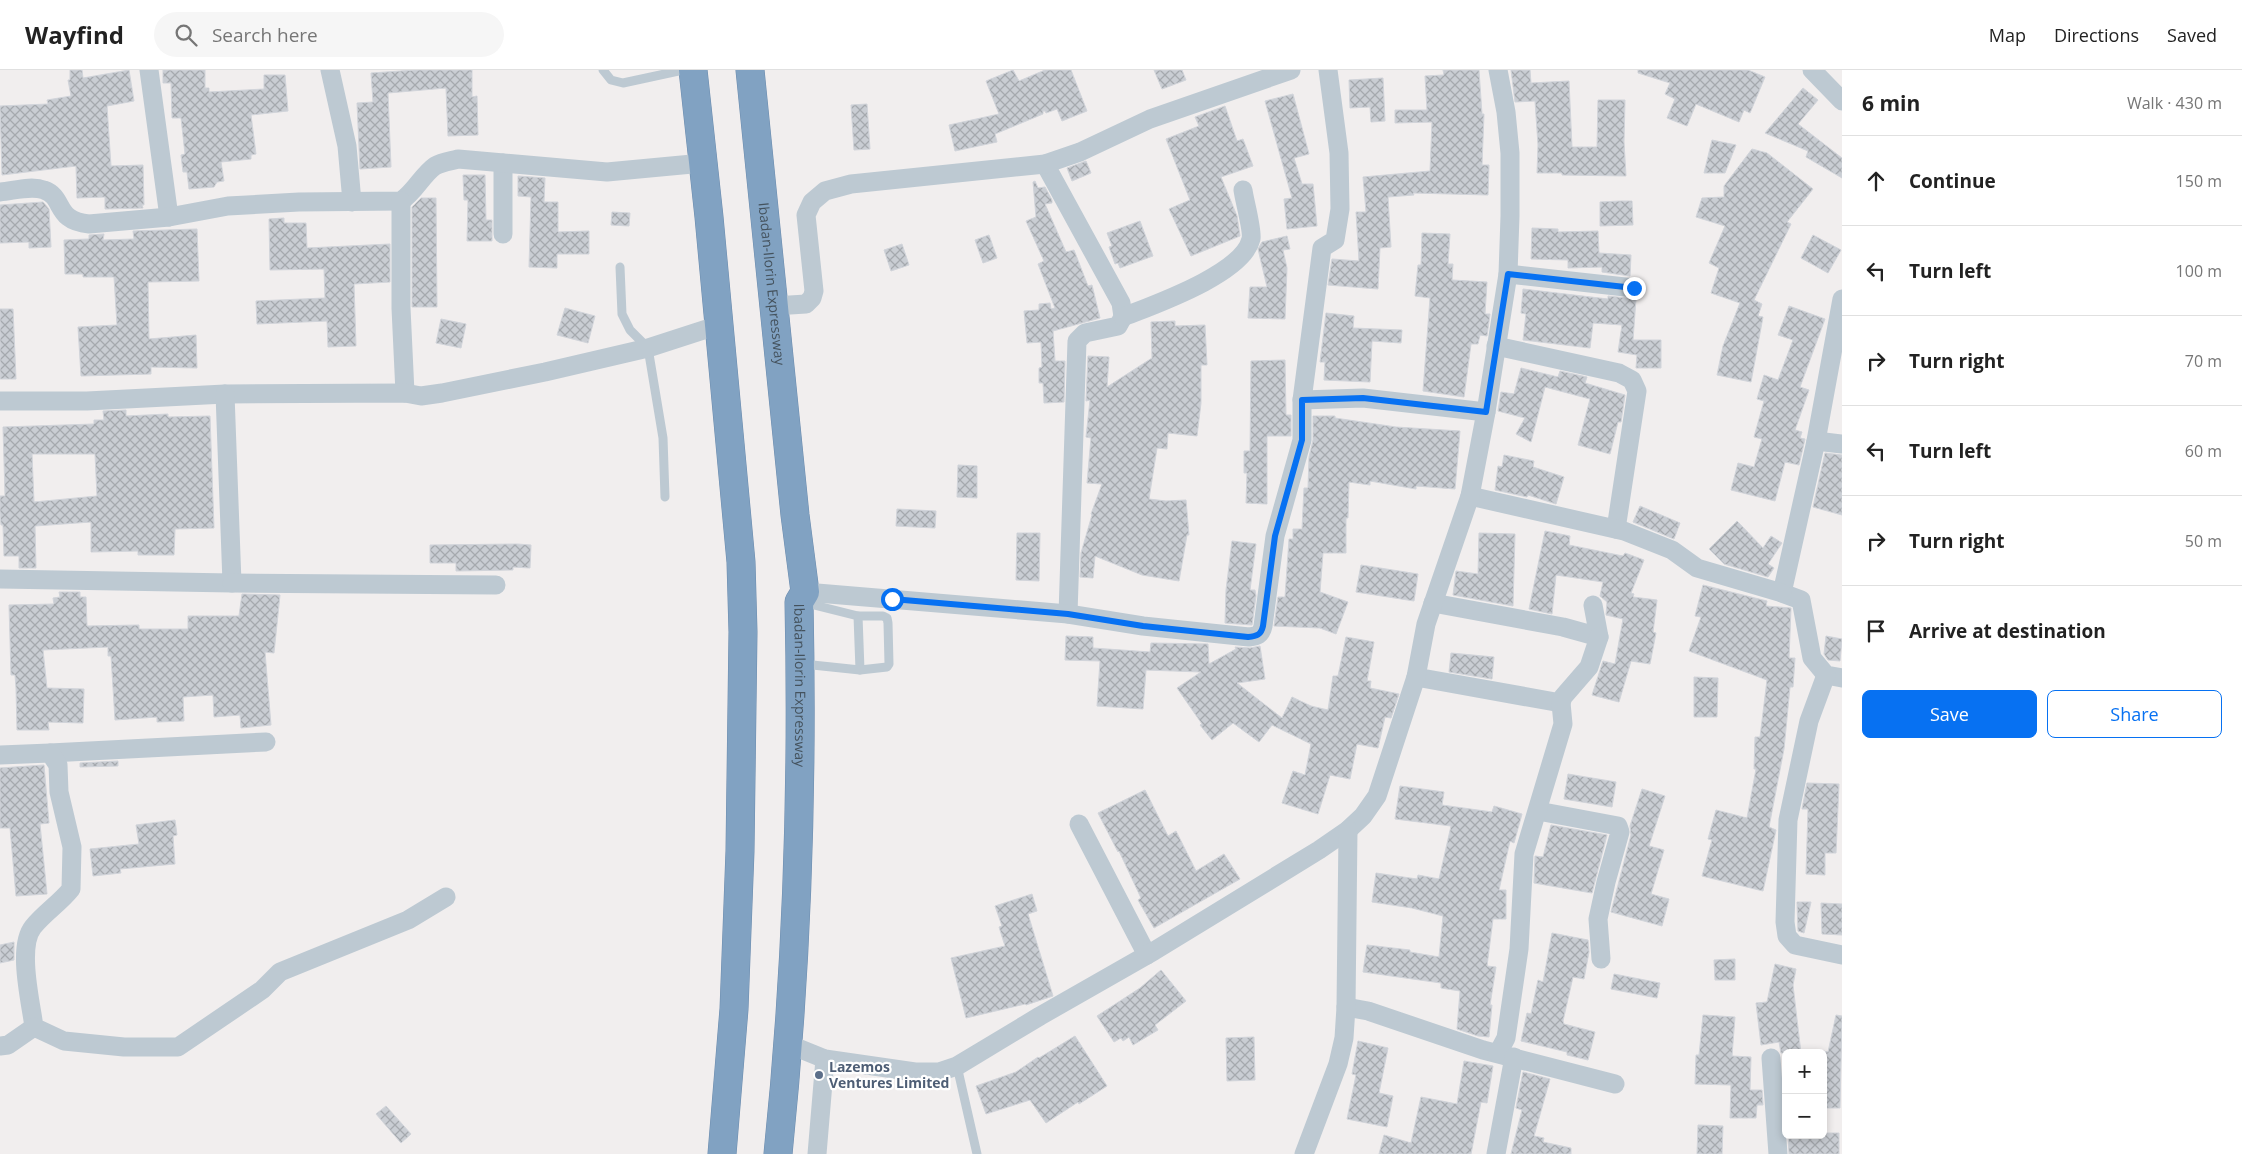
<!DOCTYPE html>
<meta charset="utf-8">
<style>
body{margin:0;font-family:"Open Sans",sans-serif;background:#f6f6f6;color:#222}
.controls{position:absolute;right:15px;bottom:15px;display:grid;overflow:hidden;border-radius:8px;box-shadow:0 2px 8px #0003}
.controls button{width:45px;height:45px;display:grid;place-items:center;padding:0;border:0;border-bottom:1px solid #e0e0e0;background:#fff;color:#222;font:25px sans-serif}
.stop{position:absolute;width:15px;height:15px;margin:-11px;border:4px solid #0771f2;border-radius:50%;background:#fff}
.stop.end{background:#0771f2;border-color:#fff;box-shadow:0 1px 5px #0008}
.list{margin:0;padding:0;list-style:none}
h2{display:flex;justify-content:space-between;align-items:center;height:65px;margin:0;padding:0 20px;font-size:21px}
h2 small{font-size:16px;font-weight:400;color:#767676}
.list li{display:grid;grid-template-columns:32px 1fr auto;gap:15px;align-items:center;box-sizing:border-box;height:90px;padding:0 20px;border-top:1px solid #e0e0e0}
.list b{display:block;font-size:19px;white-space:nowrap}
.list em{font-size:16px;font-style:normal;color:#767676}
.actions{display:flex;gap:10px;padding:15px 20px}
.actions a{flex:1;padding:11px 0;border:1px solid #0771f2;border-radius:8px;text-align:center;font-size:18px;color:#0771f2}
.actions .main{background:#0771f2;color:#fff}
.icon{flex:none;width:28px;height:28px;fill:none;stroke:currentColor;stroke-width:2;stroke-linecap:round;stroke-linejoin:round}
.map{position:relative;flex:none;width:1842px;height:1084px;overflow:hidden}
header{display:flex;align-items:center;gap:30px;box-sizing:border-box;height:70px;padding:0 25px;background:#fff;border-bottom:1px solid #e0e0e0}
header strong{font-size:24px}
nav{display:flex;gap:28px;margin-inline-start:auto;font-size:18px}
.search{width:350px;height:45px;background:#f6f6f6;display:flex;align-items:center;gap:12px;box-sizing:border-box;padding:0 18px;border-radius:28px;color:#767676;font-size:19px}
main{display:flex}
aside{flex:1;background:#fff}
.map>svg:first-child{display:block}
.building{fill:url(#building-cross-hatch);stroke:#d1d4da;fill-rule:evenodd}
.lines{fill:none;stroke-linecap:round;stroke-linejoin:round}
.highway-casing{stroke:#6c8cae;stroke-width:29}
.lane{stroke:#bdc9d2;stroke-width:9}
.street{stroke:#bdc9d2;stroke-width:19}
.highway{stroke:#81a2c2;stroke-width:28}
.route{stroke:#0771f2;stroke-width:6}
.service-dot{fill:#5c6f8a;stroke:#fff;stroke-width:2}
.labels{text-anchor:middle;stroke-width:4.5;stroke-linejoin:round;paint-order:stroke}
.street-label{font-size:14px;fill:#44525d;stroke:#fff}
.service-label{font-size:14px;font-weight:bold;fill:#4e5e75;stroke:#fff;text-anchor:start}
</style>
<header>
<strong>Wayfind</strong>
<div class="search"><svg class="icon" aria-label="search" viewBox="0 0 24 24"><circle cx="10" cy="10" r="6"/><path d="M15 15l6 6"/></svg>Search here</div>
<nav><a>Map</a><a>Directions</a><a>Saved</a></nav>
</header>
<main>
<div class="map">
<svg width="1842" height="1084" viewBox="0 0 1842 1084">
<defs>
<pattern id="building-cross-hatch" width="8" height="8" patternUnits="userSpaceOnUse" patternTransform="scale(1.25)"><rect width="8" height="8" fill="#c9cdd3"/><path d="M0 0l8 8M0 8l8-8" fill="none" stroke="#a5a9ae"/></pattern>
</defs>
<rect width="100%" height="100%" fill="#f1eeee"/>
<g class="building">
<path d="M70 0H82L83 8 129 0 134 31 107 36 111 96 143 95 144 135H142L143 138 105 139V127L77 128 76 96 2 105 0 36 48 34 47 30 71 26 68 10H70Z"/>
<path d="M163 0H205V18H209V22L264 19V5H285L288 41 251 45 256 84 251 85V89L221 92 224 111 217 112 214 117 189 119 187 102H183L181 85 185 84 181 48H172L171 13H163Z"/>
<path d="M415 0H472V27L477 26 478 65 448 66 446 18 388 23 391 97 360 99 357 33 373 32 371 3Z"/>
<path d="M1013 0 1019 11 1045 0H1071L1087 41 1062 51 1057 39 1046 43 1045 41H1043V44L995 64 997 72 955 81 949 55 999 44 986 11Z"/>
<path d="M1154 0H1182L1186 10 1162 19Z"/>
<path d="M1443 0H1479L1482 44H1484L1482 95H1489L1488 125 1413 123 1414 125 1388 127 1391 177 1380 178 1378 219 1328 215 1332 189 1359 191 1356 142H1366L1363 107 1430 101 1432 52 1395 53V40H1427L1425 6 1444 5Z"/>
<path d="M1511 0H1530L1531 13 1569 11 1572 77H1597L1598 30H1625L1624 72 1626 106 1562 105V103H1537L1538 75 1535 31 1515 32Z"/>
<path d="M1638 0H1748L1765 7 1750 43 1744 40 1739 52 1696 34 1687 56 1667 48 1675 29 1665 24 1670 13 1638 3Z"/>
<path d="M1383 8 1385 51 1371 52 1370 37 1350 38 1349 10Z"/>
<path d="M1803 18 1818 30 1798 54 1842 88V108L1806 87 1808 81 1765 63Z"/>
<path d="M1293 24 1309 84 1294 88 1302 114H1313L1317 156 1287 159 1284 129 1292 128 1265 31Z"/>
<path d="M867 34 870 79 854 80 851 35Z"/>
<path d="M1225 36 1237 71 1243 69 1253 96 1221 107 1237 146 1240 166 1191 186 1169 139 1190 130 1166 69 1199 56 1195 47Z"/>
<path d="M1712 70 1736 75 1725 103H1704Z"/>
<path d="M1752 79 1767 83 1813 119 1787 152 1791 154 1754 230 1762 234 1758 246 1763 247 1751 312 1717 305 1723 276 1740 233 1711 223 1719 198 1709 193 1725 156 1696 147 1702 128 1724 127V116Z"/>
<path d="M1086 91 1091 103 1072 111 1067 98Z"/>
<path d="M463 105H485L486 150H492V171H467L468 130H464Z"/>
<path d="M518 106 545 108 544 132H558V162L589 161V184H557V198L529 197 531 127 518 126Z"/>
<path d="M1035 111 1038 118 1045 117 1052 130V133L1045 134 1066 182 1074 180 1088 216 1092 215 1100 248 1053 261 1055 291H1065L1064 332 1044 333 1043 313H1039V298L1042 297 1041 272 1027 273 1024 241 1039 240V234L1050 233 1051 239 1055 238 1038 194 1044 191 1026 151 1036 147 1033 112Z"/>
<path d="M421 128H436L437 237H412V137Z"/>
<path d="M1620 131H1632L1633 155 1600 156V132Z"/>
<path d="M43 132 49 139 51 177 29 178V172L0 173V135Z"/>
<path d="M612 142 630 143 629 156 611 155Z"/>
<path d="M284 148V153H306L307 178 390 174V212L354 214 356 276 328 277 327 251 257 254 256 231 325 228 324 199 270 200 269 149Z"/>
<path d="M1140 151 1153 186 1120 198 1118 193 1115 194 1109 177 1112 176 1107 163Z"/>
<path d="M1532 158 1558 159V162L1598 161 1599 183 1631 185 1630 206 1602 202V197L1568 198V190L1531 189Z"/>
<path d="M197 159 199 211 148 212 149 269 196 265 197 298 151 297V304L81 306 78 257 117 255 114 207H83V204H65L64 170 89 169V165L104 164 103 170 134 169 133 161Z"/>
<path d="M1422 163 1450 164 1448 194H1453L1452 210 1487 212 1485 244H1490L1487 266 1480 265 1478 274H1471L1464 327 1423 321 1430 228 1415 226 1418 195H1421Z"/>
<path d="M989 165 997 188 983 193 975 170Z"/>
<path d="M1813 165 1841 180 1828 203 1801 188Z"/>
<path d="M1287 166 1290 179 1283 180 1287 198 1285 249 1248 248 1250 217H1267L1258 179 1262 172Z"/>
<path d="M902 174 909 195 891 201 884 180Z"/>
<path d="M1523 219 1608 229V226L1636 229 1633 270H1661V298H1636L1637 285 1618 282 1622 255 1593 253 1590 278 1523 270 1526 244 1521 243Z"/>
<path d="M1789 236 1825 249 1800 317 1809 320 1795 360 1802 362 1800 368 1805 369 1799 395 1785 392 1775 431 1731 420 1738 393 1754 397 1762 369 1754 367 1764 331 1757 329 1764 305 1778 310 1793 270 1778 265Z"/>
<path d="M565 238 595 246 588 273 557 265Z"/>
<path d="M0 239H13L16 309H0Z"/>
<path d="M1326 243 1354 246 1353 258 1402 260 1401 273 1372 271 1370 312 1324 310 1325 292H1320Z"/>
<path d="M441 249 466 254 461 278 436 273Z"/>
<path d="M1175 251V256L1205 255 1207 295H1201V333L1197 366 1168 363 1167 379 1157 378 1149 429 1166 431 1186 430 1189 465H1187L1179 511 1142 505 1095 486 1093 508 1080 507 1081 483 1092 445 1091 444 1102 414 1087 413 1091 368 1086 367 1090 330 1086 331 1088 286 1109 287 1107 317 1152 288 1151 252Z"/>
<path d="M1285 290 1286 345H1291V366H1267V434L1246 433 1247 403H1244V381H1250L1251 291Z"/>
<path d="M1521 298 1558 307 1560 301 1587 307 1585 313 1625 325 1621 352H1618L1610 384 1578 375 1590 329 1545 317 1531 372 1516 364 1525 348 1498 341 1501 322 1514 324Z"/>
<path d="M126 340V346L168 344V347L210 346 214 458 175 459 174 485H138V481L91 482V452L35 456 36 498H19V486H4L3 455H1L0 442V426H5L3 357 94 354V350H104L103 341ZM32 384H95L97 426 34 432Z"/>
<path d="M1313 346H1335V348L1396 357 1460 361 1455 419 1416 416V419L1370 411V415L1349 412 1348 448H1346V483H1323L1320 522 1348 532 1336 564 1320 558 1274 556 1278 527H1285L1289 469H1293V459H1302L1304 418H1308L1309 387 1313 370Z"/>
<path d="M1825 383 1842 385V445L1813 437Z"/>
<path d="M1504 385 1534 391 1533 397 1564 407 1556 434 1528 425 1527 427 1495 420 1498 396 1502 397Z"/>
<path d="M958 395 977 396V428L957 427Z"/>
<path d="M1640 436 1680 453 1674 469 1633 452Z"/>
<path d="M897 439 936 441 935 458 896 456Z"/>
<path d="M1737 451 1763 478 1771 466 1782 473 1768 494 1774 498 1768 507 1724 494 1709 479Z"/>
<path d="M1545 461 1570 466 1569 475 1623 486 1625 483 1644 490 1631 523 1634 524 1633 527 1657 530 1653 562 1656 563 1650 594 1631 591 1619 632 1592 625 1603 591 1615 594 1623 549 1606 545 1607 532 1600 526 1603 512 1556 505 1552 544 1529 539Z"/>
<path d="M1017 463H1040L1039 511 1016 510Z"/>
<path d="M1479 463 1515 464 1513 536 1453 525 1456 501 1478 504Z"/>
<path d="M1232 471 1256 474 1250 520H1255L1256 526 1252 555 1225 553 1226 520Z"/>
<path d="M517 474 531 475 530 498 513 497V500L456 501V493H430V475Z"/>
<path d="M1361 495 1418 504 1414 531 1356 522Z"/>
<path d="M1703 515 1767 531 1766 536 1791 538 1789 588H1795L1793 617H1790L1784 679 1769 757 1776 760 1763 821 1702 806 1712 770 1708 769 1716 740 1747 748 1756 699H1754L1755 667H1760L1767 610 1689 581 1701 547 1695 546Z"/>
<path d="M59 522H80V527H86L87 556 139 555V559H188V546H239L242 524 280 525 274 583 265 582 271 655 241 658 240 645 214 647 213 625 183 627 184 651 157 652V647L115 650 111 586H108V577L43 580 47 618 84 619 83 653 48 652 49 660H17L16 618 15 605H11L9 535 54 534 53 528 60 527Z"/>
<path d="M1066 566 1093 567V578L1150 582 1151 573 1208 574 1209 594 1236 579 1235 577 1250 578 1260 576 1265 609 1237 613 1282 648 1292 627 1311 636 1328 640 1333 606H1338L1346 567 1374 572 1367 611H1371L1370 618 1399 624 1391 648 1385 647 1378 678 1357 674 1350 709 1330 705 1318 744 1282 733 1293 701 1305 705 1311 674 1272 655 1259 672 1233 653 1212 670 1200 655 1202 654 1177 618 1201 602 1146 600 1143 639 1097 636 1100 591 1065 590Z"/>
<path d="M1826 566 1842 569 1840 591 1828 590 1824 584Z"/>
<path d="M1451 583 1494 587 1492 609 1449 602Z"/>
<path d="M1694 607 1718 608 1717 647H1694Z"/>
<path d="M118 691V696L80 697V693Z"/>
<path d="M44 695 49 753 40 754 47 824 16 826 10 758H0V698Z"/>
<path d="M1568 704 1616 712 1612 737 1564 729Z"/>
<path d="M1807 713 1839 714 1836 783H1825V805L1806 804 1808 739H1802Z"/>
<path d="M1400 716 1444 722 1442 735 1492 742 1494 736 1522 744 1514 773 1510 771 1499 820H1506V849H1493L1487 896 1496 897 1490 935H1492L1489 967 1478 966 1457 959 1460 921 1441 918V913L1363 902 1367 875 1410 880V882L1439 887 1443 846 1412 838 1372 832 1376 803 1417 809 1418 805 1439 809 1451 756 1395 749Z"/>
<path d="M1642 719 1665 726 1649 776 1664 780 1651 824 1669 829 1662 856 1611 842 1631 765 1630 756Z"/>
<path d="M1145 720 1168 766 1176 761 1196 801 1224 784 1240 809 1154 858 1138 830 1141 828 1119 781 1118 782 1098 743Z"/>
<path d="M175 750 177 765 173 766 175 794 120 799 121 803 93 806 90 779 139 774 136 755Z"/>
<path d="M1551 755 1607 765 1592 823 1534 813 1535 786 1543 787Z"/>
<path d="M1032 824 1037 841 1028 844 1053 926 1026 935 1025 934 966 948 951 888 1005 876 999 857 1002 856 995 836Z"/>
<path d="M1797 832H1811L1804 863 1798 861Z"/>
<path d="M1821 833 1842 834V865L1822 864Z"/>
<path d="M1552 863 1588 870 1589 882 1584 909 1573 907 1563 951 1564 954 1595 962 1588 990 1567 985V982L1521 971 1527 943 1531 944 1538 910 1543 912Z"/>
<path d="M14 872V890L0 893V875Z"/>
<path d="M1735 889V910H1715L1714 890Z"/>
<path d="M1775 894 1796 899 1793 915 1801 983H1781L1779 972 1761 975 1756 933 1767 932Z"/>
<path d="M1161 900 1186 931 1155 955 1158 960 1133 975 1129 967 1123 971 1121 968 1114 972 1097 946 1140 918Z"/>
<path d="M1614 904 1660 913 1657 928 1611 919Z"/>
<path d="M1703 945 1735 947 1732 986 1751 987 1750 1020H1762L1763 1035H1757L1756 1048H1730L1731 1015 1695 1014 1696 985H1699Z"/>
<path d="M1836 945 1842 946 1840 1038H1823V981L1828 982Z"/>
<path d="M1075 966 1107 1016 1079 1034 1078 1032 1046 1053 1030 1030 986 1044 976 1016 1016 1002 1038 987 1039 988Z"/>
<path d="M1254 967 1255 1010 1227 1011 1226 968Z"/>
<path d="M1358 971 1388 978 1379 1023 1393 1026 1387 1057 1347 1049 1356 1005 1352 1004Z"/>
<path d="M1464 991 1493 996 1487 1033 1481 1032 1471 1084H1379L1384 1065 1411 1073 1421 1027 1457 1034Z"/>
<path d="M1523 1002 1550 1009 1534 1066 1544 1068 1543 1072 1571 1078V1084H1511L1522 1040 1516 1038Z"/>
<path d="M386 1036 411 1064 401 1073 376 1044Z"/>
<path d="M1698 1055 1723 1056 1722 1084H1697Z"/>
<path d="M1823 1063H1839V1084H1789L1788 1065H1823Z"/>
</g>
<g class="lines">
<g class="highway-casing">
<g id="highway">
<path d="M693 0 709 147 741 492 743 562 740 781 734 939 722 1084"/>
<path id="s1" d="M750 0 795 445 805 522 799 532C803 716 797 901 778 1084"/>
</g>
</g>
<g class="lane">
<path d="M603 0 611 10 623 13 683 0"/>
<path d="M620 197 622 244 630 260 648 278 663 368 665 427"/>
<path d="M802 532 858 546 860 600 803 594"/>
<path d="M858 546H883L887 548 888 553 889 594 887 597 860 600"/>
<path d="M957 996 977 1084"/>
</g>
<g class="street">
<path d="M149 0 169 147"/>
<path d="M330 0 347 76 352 132"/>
<path d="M1812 0 1842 31"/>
<path d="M503 93V164"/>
<path d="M1045 94 1121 233 1123 247 1118 256 1085 263 1077 271 1068 544"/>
<path d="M0 122C13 121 31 115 44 120 65 127 54 151 89 154L169 147 228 136 299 132 401 131C415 122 422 105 435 96 442 92 451 91 458 89L607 102 703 93"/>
<path d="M401 131V238L405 323"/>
<path d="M1508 204 1634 218"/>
<path d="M1842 229 1816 371 1782 523 1801 530 1812 588 1826 605 1842 608"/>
<path d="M774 236 806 234 812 228 814 221 806 145 812 132 825 121 851 114 1045 94 1080 82 1150 49 1291 0"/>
<path d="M1123 247C1153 235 1243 204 1251 169 1253 161 1244 129 1243 120"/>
<path d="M1496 276 1619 303 1632 310 1637 321 1616 459"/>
<path d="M1302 330 1363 328 1486 342"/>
<path d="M0 331H87L225 324 405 323 421 326 442 323 545 302 648 278 719 255"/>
<path d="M1816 371 1842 374"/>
<path d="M1470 426 1624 461 1672 480 1697 498 1782 523"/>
<path d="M0 509 232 513 225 324"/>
<path d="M232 513 496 515"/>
<path d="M805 522 1068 544 1143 556 1249 567C1257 566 1261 565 1263 556L1275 466 1302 370V330L1322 178 1335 170 1340 139 1339 83 1328 0"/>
<path d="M1433 533 1563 557 1599 567 1593 535"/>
<path d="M1826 605 1809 651 1788 750 1785 852 1787 866 1795 875 1842 885"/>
<path d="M1416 607 1561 633"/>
<path d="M50 683 266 672"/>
<path d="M0 685 50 683 58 695 59 722 72 777 71 819C60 833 44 843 33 857 17 877 31 933 34 957L64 971 124 977H178L262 920 280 902 408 850 446 827"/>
<path d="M1538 741 1618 756 1620 762 1606 812 1598 849 1601 889"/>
<path d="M1079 754 1147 885"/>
<path d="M1346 937 1368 941 1483 980 1615 1014"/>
<path d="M788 974 825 989 915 1002H939L957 996 1040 946 1154 881 1319 780 1348 760 1363 746 1377 726 1416 607 1426 554 1470 426 1486 342 1508 204 1510 146V83L1506 42 1498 0"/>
<path d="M0 976 8 975 34 957"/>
<path d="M1498 983 1506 968 1519 879 1524 784 1563 654 1561 633 1563 627 1589 597 1599 567"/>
<path d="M1771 988 1778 1084"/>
<path d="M817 1084 825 989"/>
<path d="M1304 1084 1338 994 1344 968 1346 937 1348 760"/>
<path d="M1496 1084 1514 987"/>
</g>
<use href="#highway" class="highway"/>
</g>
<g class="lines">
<path class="route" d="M892 529 1068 544 1143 556 1248 567C1257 566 1261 565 1263 556L1275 466 1302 370V330L1363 328 1486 342 1508 204 1634 218"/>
</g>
<circle class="service-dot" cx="819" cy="1005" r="5"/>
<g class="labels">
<g class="street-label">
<text dy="5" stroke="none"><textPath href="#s1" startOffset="215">Ibadan-Ilorin Expressway</textPath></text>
<text dy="5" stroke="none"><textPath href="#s1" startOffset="620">Ibadan-Ilorin Expressway</textPath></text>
</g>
<g class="service-label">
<text x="829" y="1002">Lazemos<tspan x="829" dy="16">Ventures Limited</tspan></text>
</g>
</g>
</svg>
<div class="controls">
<button>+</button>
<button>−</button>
</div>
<div class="stop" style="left:892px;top:529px"></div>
<div class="stop end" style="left:1634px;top:218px"></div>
</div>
<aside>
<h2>6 min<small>Walk · 430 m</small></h2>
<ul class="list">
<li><svg class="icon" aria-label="ahead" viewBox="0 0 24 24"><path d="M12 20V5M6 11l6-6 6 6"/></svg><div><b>Continue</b></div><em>150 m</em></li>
<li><svg class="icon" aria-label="left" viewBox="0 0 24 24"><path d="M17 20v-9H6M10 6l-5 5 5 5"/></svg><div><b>Turn left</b></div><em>100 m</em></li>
<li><svg class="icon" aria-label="right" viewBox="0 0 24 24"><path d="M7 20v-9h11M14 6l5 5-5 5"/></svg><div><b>Turn right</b></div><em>70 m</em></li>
<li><svg class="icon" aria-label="left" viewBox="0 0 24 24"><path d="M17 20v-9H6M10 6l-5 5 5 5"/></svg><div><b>Turn left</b></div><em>60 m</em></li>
<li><svg class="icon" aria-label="right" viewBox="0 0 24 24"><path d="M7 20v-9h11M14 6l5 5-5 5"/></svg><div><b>Turn right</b></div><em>50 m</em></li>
<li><svg class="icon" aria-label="arrive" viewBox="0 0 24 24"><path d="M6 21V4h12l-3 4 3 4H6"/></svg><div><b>Arrive at destination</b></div></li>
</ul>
<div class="actions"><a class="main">Save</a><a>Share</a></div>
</aside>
</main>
